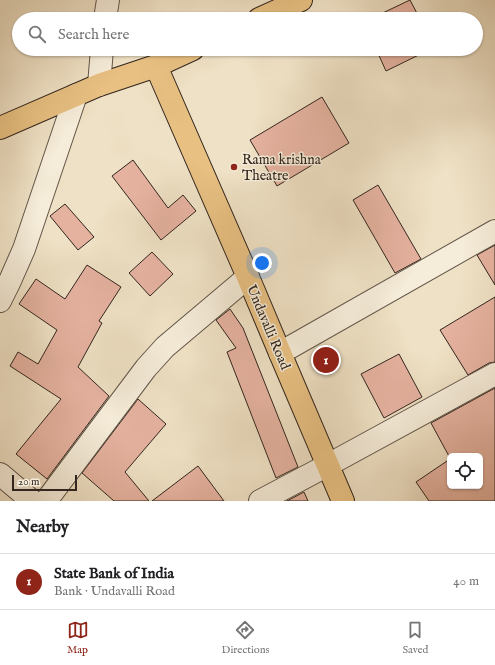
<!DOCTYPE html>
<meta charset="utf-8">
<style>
body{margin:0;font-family:"IM FELL English",serif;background:#f6f6f6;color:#202124}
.controls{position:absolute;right:12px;bottom:12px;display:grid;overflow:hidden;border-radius:6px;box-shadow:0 1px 3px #0004}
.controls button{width:36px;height:36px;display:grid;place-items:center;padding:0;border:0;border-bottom:1px solid #e0e0e0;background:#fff;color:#202124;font:20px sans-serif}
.scale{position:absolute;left:12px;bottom:10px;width:65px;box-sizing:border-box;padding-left:4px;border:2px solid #32261e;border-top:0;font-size:11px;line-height:14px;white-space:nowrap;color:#32261e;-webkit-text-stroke:3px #f5ecd9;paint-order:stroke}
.you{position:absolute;left:262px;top:263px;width:14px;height:14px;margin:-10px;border:3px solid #fff;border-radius:50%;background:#1a73e8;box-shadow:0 0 0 6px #1a73e833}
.badge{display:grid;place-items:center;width:26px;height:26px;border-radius:50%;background:#8f2418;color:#fff;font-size:13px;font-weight:700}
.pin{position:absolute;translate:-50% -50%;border:2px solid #fff;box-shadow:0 1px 4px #0006}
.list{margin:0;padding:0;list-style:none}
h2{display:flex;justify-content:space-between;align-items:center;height:52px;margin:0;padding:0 16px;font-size:17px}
h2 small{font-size:13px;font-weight:400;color:#757577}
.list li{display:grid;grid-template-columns:26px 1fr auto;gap:12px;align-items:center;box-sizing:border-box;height:56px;padding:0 16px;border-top:1px solid #e0e0e0}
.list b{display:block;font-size:15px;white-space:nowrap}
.list p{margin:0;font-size:13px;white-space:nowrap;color:#757577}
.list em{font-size:13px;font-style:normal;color:#757577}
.icon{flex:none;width:22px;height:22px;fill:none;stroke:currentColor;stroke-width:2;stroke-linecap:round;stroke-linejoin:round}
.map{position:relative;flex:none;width:495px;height:501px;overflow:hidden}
.search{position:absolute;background:#fff;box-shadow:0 1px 3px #0004;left:12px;right:12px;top:12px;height:44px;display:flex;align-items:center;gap:10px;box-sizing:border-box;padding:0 14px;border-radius:22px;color:#757577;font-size:15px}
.sheet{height:108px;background:#fff}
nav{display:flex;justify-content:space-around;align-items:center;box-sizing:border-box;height:56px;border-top:1px solid #e0e0e0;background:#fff;font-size:11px;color:#757577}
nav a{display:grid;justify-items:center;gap:2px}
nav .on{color:#8f2418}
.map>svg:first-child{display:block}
.building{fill:#e5b2a0;stroke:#32261e}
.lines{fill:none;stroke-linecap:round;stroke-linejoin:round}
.minor-casing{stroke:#615548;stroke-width:24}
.major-casing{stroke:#32261e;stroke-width:24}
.minor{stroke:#f5ecd9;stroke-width:22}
.major{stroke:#e8c082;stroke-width:22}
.poi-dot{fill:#8f2418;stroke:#f5ecd9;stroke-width:1.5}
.labels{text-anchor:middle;stroke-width:3;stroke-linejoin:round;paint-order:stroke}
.poi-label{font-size:14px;fill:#32261e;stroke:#f5ecd9;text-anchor:start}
.street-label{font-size:14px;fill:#32261e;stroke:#f5ecd9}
</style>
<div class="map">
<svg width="495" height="501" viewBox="0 0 495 501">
<rect width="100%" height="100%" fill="#efe1c5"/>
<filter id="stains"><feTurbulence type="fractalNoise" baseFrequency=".005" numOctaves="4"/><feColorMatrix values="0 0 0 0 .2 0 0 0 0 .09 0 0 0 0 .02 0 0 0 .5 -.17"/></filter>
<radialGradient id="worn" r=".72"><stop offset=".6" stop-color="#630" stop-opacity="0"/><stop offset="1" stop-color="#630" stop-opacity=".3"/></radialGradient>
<g class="building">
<path d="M410 0 420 19H370Z"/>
<path d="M376 49H431L386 71Z"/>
<path d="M322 97 349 143 277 186 250 140Z"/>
<path d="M133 160 168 208 183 195 196 211 161 240 112 176Z"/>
<path d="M378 185 421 259 395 273 353 200Z"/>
<path d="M65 204 94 237 78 250 50 216Z"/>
<path d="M495 245V285L477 255Z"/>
<path d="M152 252 173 274 150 296 129 273Z"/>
<path d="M87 265 121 287 99 321 102 323 78 367 109 396 47 479 16 454 61 399 10 366 18 352 38 364 57 330 19 304 36 279 65 299Z"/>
<path d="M495 297V362L489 363 468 375 440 330Z"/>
<path d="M230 309 243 328 298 467 276 478 227 352 236 348 216 320Z"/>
<path d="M399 354 422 397 384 418 361 374Z"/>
<path d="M495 388V501H429L416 482 450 459V486H480V456H450V458L431 423Z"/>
<path d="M138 399 166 424 125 472 149 501H114L82 473Z"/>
<path d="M198 466 224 501H152Z"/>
<path d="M304 492 308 501H287Z"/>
</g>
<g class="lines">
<g class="minor-casing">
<g id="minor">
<path d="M105 19 108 0"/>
<path d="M99 85 102 49"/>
<path d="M0 301 9 283 24 249 76 95"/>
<path d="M280 353 495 231"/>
<path d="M0 474 32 501"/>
<path d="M46 501 146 368 165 347 248 277"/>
<path d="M260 501 328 465 495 374"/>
</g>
</g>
<g class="major-casing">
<g id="major">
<path d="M259 19 301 0"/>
<path d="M156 66 248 277 280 353 343 501"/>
<path d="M0 128 99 85 156 66 193 49"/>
</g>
</g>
<use href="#minor" class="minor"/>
<use href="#major" class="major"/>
</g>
<circle class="poi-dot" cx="234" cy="167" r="4"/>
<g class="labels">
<g class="poi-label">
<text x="242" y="164">Rama krishna<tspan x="242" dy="16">Theatre</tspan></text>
</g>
<g class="street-label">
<text transform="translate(269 327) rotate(67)" y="5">Undavalli Road</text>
</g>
</g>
<rect width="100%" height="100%" filter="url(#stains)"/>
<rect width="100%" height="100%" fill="url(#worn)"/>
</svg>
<div class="controls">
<button><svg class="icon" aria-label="locate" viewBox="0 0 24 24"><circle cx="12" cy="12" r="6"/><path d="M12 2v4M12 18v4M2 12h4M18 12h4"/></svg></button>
</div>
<div class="scale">20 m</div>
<div class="you"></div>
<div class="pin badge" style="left:326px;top:360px">1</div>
<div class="search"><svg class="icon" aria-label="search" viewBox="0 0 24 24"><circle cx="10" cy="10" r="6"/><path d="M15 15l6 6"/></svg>Search here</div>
</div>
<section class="sheet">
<h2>Nearby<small></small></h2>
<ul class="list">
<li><span class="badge">1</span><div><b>State Bank of India</b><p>Bank · Undavalli Road</p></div><em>40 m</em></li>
</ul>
</section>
<nav>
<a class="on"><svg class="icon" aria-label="map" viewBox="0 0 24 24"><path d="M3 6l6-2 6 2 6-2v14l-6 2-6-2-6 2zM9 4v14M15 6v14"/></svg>Map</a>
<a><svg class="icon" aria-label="directions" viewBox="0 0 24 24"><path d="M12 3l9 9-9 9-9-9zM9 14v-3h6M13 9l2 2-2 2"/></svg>Directions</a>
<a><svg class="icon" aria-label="saved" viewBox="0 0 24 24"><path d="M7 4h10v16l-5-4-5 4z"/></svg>Saved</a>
</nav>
